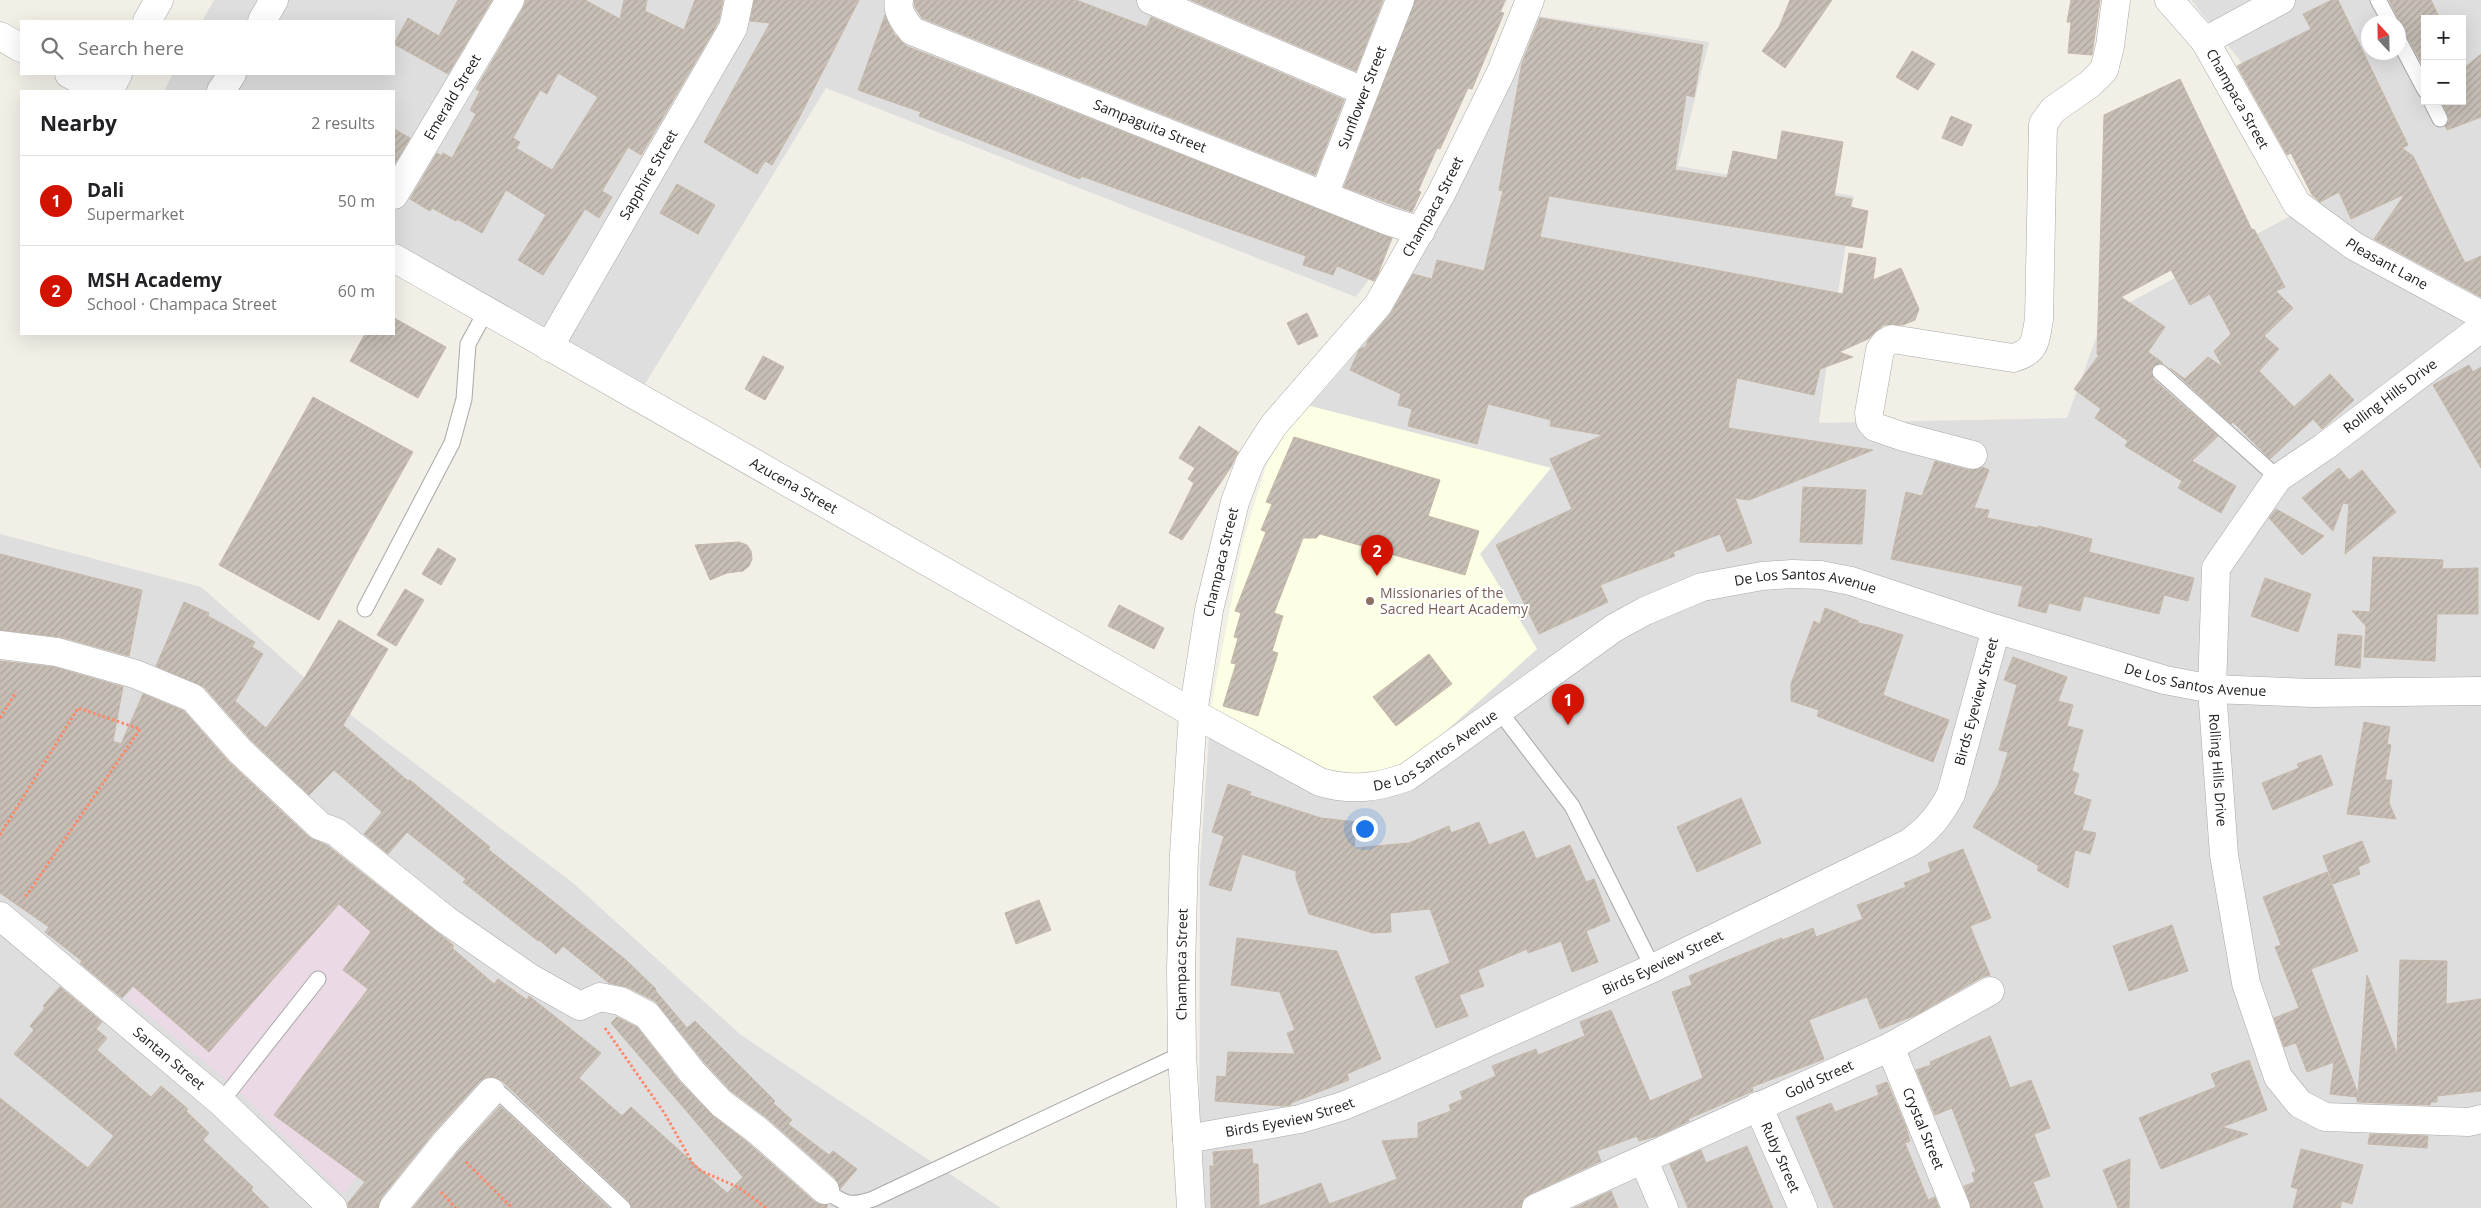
<!DOCTYPE html>
<meta charset="utf-8">
<style>
body{margin:0;font-family:"Open Sans",sans-serif;background:#f6f6f6;color:#202124}
.controls{position:absolute;right:15px;top:15px;display:grid;overflow:hidden;border-radius:0px;box-shadow:0 5px 20px #0002}
.controls button{width:45px;height:45px;display:grid;place-items:center;padding:0;border:0;border-bottom:1px solid #e0e0e0;background:#fff;color:#202124;font:25px sans-serif}
.compass{position:absolute;left:2361px;top:15px;width:45px;height:45px;border-radius:50%;background:#fff;box-shadow:0 5px 20px #0002;rotate:338deg}
.you{position:absolute;left:1364px;top:828px;width:18px;height:18px;margin:-12px;border:4px solid #fff;border-radius:50%;background:#1a73e8;box-shadow:0 0 0 8px #1a73e833}
.badge{display:grid;place-items:center;width:32px;height:32px;border-radius:50%;background:#d21300;color:#fff;font-size:16px;font-weight:700}
.pin{position:absolute;translate:-50% -41px;filter:drop-shadow(0 1px 2px #0008)}
.pin::after{content:'';position:absolute;top:26px;width:18px;height:15px;background:inherit;clip-path:polygon(0 0,100% 0,50% 100%)}
.list{margin:0;padding:0;list-style:none}
h2{display:flex;justify-content:space-between;align-items:center;height:65px;margin:0;padding:0 20px;font-size:21px}
h2 small{font-size:16px;font-weight:400;color:#757577}
.list li{display:grid;grid-template-columns:32px 1fr auto;gap:15px;align-items:center;box-sizing:border-box;height:90px;padding:0 20px;border-top:1px solid #e0e0e0}
.list b{display:block;font-size:19px;white-space:nowrap}
.list p{margin:0;font-size:16px;white-space:nowrap;color:#757577}
.list em{font-size:16px;font-style:normal;color:#757577}
.icon{flex:none;width:28px;height:28px;fill:none;stroke:currentColor;stroke-width:2;stroke-linecap:round;stroke-linejoin:round}
.map{position:relative;flex:none;width:2481px;height:1208px;overflow:hidden}
.search{position:absolute;background:#fff;box-shadow:0 5px 20px #0002;left:20px;top:20px;width:375px;height:55px;display:flex;align-items:center;gap:12px;box-sizing:border-box;padding:0 18px;border-radius:0px;color:#757577;font-size:19px}
.panel{position:absolute;background:#fff;box-shadow:0 5px 20px #0002;left:20px;top:90px;width:375px;height:245px;border-radius:0px}
.map>svg:first-child{display:block}
.residential{fill:#dfdede;fill-rule:evenodd}
.industrial{fill:#ebd9e6}
.education{fill:#fcffe3}
.building{fill:url(#building-hatch);stroke:#c5b7a8;fill-rule:evenodd}
.lines{fill:none;stroke-linecap:round;stroke-linejoin:round}
.service-casing{stroke:#a8a8a8;stroke-width:17}
.minor-casing{stroke:#a8a8a8;stroke-width:29}
.tertiary-casing{stroke:#a8a8a8;stroke-width:29}
.path{stroke:#ff886b;stroke-width:3;stroke-dasharray:2.5 2.5;stroke-linecap:butt}
.service{stroke:#fff;stroke-width:15}
.minor{stroke:#fff;stroke-width:28}
.tertiary{stroke:#fff;stroke-width:28}
.education-dot{fill:#8d6e63;stroke:#fff;stroke-width:2}
.labels{text-anchor:middle;stroke-width:4;stroke-linejoin:round;paint-order:stroke}
.street-label{font-size:14px;fill:#212121;stroke:#fff}
.education-label{font-size:14px;fill:#785e54;stroke:#fff;text-anchor:start}
</style>
<div class="map">
<svg width="2481" height="1208" viewBox="0 0 2481 1208">
<defs>
<pattern id="building-hatch" width="6" height="6" patternUnits="userSpaceOnUse" patternTransform="scale(1.25)"><rect width="6" height="6" fill="#c7bfb6"/><path d="M-1 1l2-2M0 6l6-6M5 7l2-2" fill="none" stroke="#aba49c"/></pattern>
</defs>
<rect width="100%" height="100%" fill="#f2efe7"/>
<g class="residential">
<path d="M214 0H1507L1381 263 1356 297 826 88 645 384 394 242V91H164L173 74H394V21H202Z"/>
<path d="M2191 0H2481V1208H1199L1200 866 1211 708 1537 649 1480 554 1550 468 1310 406 1346 365 1391 304 1531 15 1709 42 1678 166 1854 196 1830 340 1819 423 2067 418 2104 316 2326 197 2246 68ZM2425 19H2462V101H2425ZM2368 22H2398V52H2368Z"/>
<path d="M0 534 201 587 323 694 573 883 741 1035 1001 1208H0Z"/>
</g>
<path class="industrial" d="M267 833 478 1017 343 1194 237 1089 126 997Z"/>
<path class="education" d="M1310 406 1551 468 1480 554 1537 649 1415 759 1368 775 1322 770 1211 708 1243 541 1273 444Z"/>
<g class="building">
<path d="M458 0H492L448 74 394 44 408 18 439 36Z"/>
<path d="M526 0H585L620 19 624 0H647L645 11 684 30 695 0H723L719 20 714 30 641 155 628 147 602 191 612 197 599 218 585 209 543 275 518 260 546 215 506 190 482 233 457 219 456 221 432 208 430 211 410 199 437 153 442 156 443 153 452 158 476 114 470 110 480 91 476 89 523 8ZM558 73 598 97 552 170 516 148 520 142 513 138 540 90 547 94Z"/>
<path d="M754 0H859L798 120 772 165 765 161 757 174 704 142 770 23 750 21Z"/>
<path d="M914 0H1076L1147 27 1151 17 1344 100 1315 175 922 18 915 7Z"/>
<path d="M1191 0H1383L1356 71Z"/>
<path d="M1415 0H1505L1500 12 1504 13 1472 89 1468 88 1440 149 1437 148 1418 191 1421 192 1412 212 1344 187Z"/>
<path d="M1790 0H1832L1785 68 1762 51 1779 27Z"/>
<path d="M2071 0H2100L2092 55 2068 53 2071 22H2067Z"/>
<path d="M2332 0H2338L2408 145 2402 148 2413 156 2465 263 2481 256V297L2374 239 2405 194 2351 219 2339 192 2320 202 2312 195 2291 153 2287 155 2237 66 2311 29 2303 14Z"/>
<path d="M2389 0H2431L2440 19H2425V69L2406 35 2398 28V18Z"/>
<path d="M885 15 894 34 906 46 1392 238 1378 274 1374 281 1337 266 1333 275 1303 265 1306 256 1081 176 1080 179 919 116 921 112 858 90Z"/>
<path d="M1540 18 1703 45 1694 97 1686 95 1675 170 1727 178 1733 151 1777 160 1782 131 1843 142 1834 196 1852 199 1850 207 1868 211 1862 248 1549 196 1540 237 1843 294 1849 253 1876 258 1873 280 1901 268 1919 309 1915 320 1903 325H1884L1868 339 1839 352 1853 357 1820 369 1814 395 1737 378 1728 428 1873 450 1749 500 1735 498 1752 543 1727 552 1720 534 1673 552 1675 556 1600 585 1608 602 1539 634 1496 545 1572 509 1550 459 1603 435 1550 426 1551 420 1488 404 1477 444 1408 426 1412 409 1398 405 1401 394 1350 370 1359 350 1363 347 1365 348 1368 340 1391 313 1413 274 1432 279 1437 260 1484 271 1503 191 1499 190 1522 63Z"/>
<path d="M1912 51 1935 64 1918 90 1896 77Z"/>
<path d="M2481 54V117L2447 130 2445 126 2449 119 2442 101H2462V67L2463 69Z"/>
<path d="M2180 79 2252 230 2254 229 2285 287 2276 291 2293 308 2264 336 2279 349 2259 371 2294 407 2330 374 2354 400 2322 429 2313 419 2270 459 2233 422 2231 424 2170 368 2185 379 2208 357 2223 367 2214 351 2231 334 2210 294 2190 305 2171 270 2121 297 2165 327 2148 352 2163 363 2153 366 2151 371 2153 379 2218 436 2192 461 2236 486 2221 513 2178 488 2182 481 2125 446 2128 441 2095 418 2101 409 2074 389 2099 355 2097 354 2104 115Z"/>
<path d="M1951 116 1972 125 1962 146 1942 138Z"/>
<path d="M394 129 410 138 394 165Z"/>
<path d="M677 184 715 205 698 234 660 213Z"/>
<path d="M1307 313 1318 336 1298 345 1287 323Z"/>
<path d="M394 318 446 347 418 398 350 361 365 334H394Z"/>
<path d="M763 356 784 367 765 400 745 389Z"/>
<path d="M2469 365 2473 372 2481 367V468L2433 385Z"/>
<path d="M313 397 413 452 319 620 219 565Z"/>
<path d="M1199 426 1238 452 1231 467 1182 540 1169 533 1194 483 1188 479 1195 468 1179 458Z"/>
<path d="M1294 437 1440 480 1428 516 1479 531 1465 575 1320 534 1316 538H1303L1274 613 1283 616 1272 651 1278 653 1258 716 1223 706 1236 664 1231 663 1238 638 1234 637 1241 613 1235 611 1266 532 1261 530 1272 504 1266 502Z"/>
<path d="M1935 461 1969 470 1982 467 1989 470 1974 508 1989 510 1987 518 2038 528V526L2092 539 2089 552 2194 578 2188 601 2164 595 2159 614 2084 596 2080 611 2049 603 2046 613 2018 606 2023 586 1891 559 1906 492 1922 496Z"/>
<path d="M2339 468 2349 480 2362 470 2396 512 2345 554 2349 504 2343 503 2333 531 2302 498Z"/>
<path d="M1803 487 1866 490 1862 544 1800 542Z"/>
<path d="M2276 509 2324 536 2302 555 2269 518Z"/>
<path d="M739 542 747 545 751 551 752 559 749 566 743 571 727 573 710 580 695 545Z"/>
<path d="M438 548 456 559 441 585 422 574Z"/>
<path d="M0 554 142 590 129 656 61 637 0 630Z"/>
<path d="M2373 557 2443 560 2442 569 2478 568V614H2437L2435 661 2364 657 2366 626 2352 611 2370 612Z"/>
<path d="M2265 578 2311 594 2298 632 2251 616Z"/>
<path d="M405 589 424 600 396 646 377 635Z"/>
<path d="M184 602 209 613 208 616 255 642 252 647 263 654 235 701 266 728 305 677 339 620 388 649 343 725 408 781 410 780 490 847 488 849 626 960 656 989 655 990 687 1028 695 1021 775 1101 773 1103 792 1120 788 1124 829 1155 833 1151 857 1169 840 1189 835 1178 767 1118 731 1091 704 1062 655 1001 627 987 609 983 563 946 556 954 539 940 538 941 463 882 466 879 407 832 388 854 364 834 382 812 334 770 309 795 251 740 204 687 156 666Z"/>
<path d="M1119 605 1164 628 1154 649 1108 626Z"/>
<path d="M1825 608 1858 621V623L1873 626 1903 635 1883 695 1949 720 1933 762 1817 716 1819 710 1791 701V684L1814 621 1820 624Z"/>
<path d="M2338 634 2362 636 2360 668 2335 665Z"/>
<path d="M1429 654 1452 684 1396 726 1373 697Z"/>
<path d="M2013 657 2067 677 2058 701 2073 705 2067 726 2083 730 2072 771 2079 774 2073 794 2091 800 2082 830 2096 833 2090 854 2075 850 2068 888 2037 870 2039 866 1973 827 1998 785 2008 752 1999 750 2017 685 2004 680Z"/>
<path d="M0 661 54 667 123 687 113 741 121 744 143 694 184 711 229 762 309 837 328 846 447 940 454 946 452 948 494 984 498 979 527 1000 529 996 601 1053 579 1078 622 1116 631 1107 727 1193 743 1177 611 1023 617 1017 637 1027 680 1082 712 1115 747 1142 815 1202 828 1205 826 1208H632L629 1201 502 1081 494 1077H486L479 1082 434 1132 381 1198 378 1208H348V1203L365 1182 274 1115 368 989 343 970 371 932 339 904 209 1052 133 986 122 998 80 963 82 961 45 932 49 927 0 893Z"/>
<path d="M2364 722 2390 727 2387 744 2391 745 2385 780H2392L2389 803 2396 819 2347 814Z"/>
<path d="M2321 755 2333 785 2273 810 2262 783 2299 768 2297 764Z"/>
<path d="M1228 784 1251 792 1249 795 1321 818 1357 822 1354 848 1409 843 1449 826 1451 833 1479 822 1489 845 1524 831 1536 859 1570 845 1586 882 1594 879 1610 921 1586 931 1598 962 1572 972 1561 941 1528 953 1527 949 1478 970 1484 986 1459 995 1468 1016 1436 1028 1415 977 1450 963 1430 909 1390 913 1391 932 1373 933 1309 914 1296 878V871L1242 854 1231 891 1209 885 1224 836 1212 832Z"/>
<path d="M1741 798 1761 843 1697 872 1677 827Z"/>
<path d="M2362 841 2370 862 2358 867 2360 874 2333 884 2323 856Z"/>
<path d="M1963 849 1991 918 1970 926 1990 975 1982 977 1916 1015 1880 1029 1867 997 1809 1020 1824 1059 1752 1087 1753 1091 1688 1119 1689 1121 1657 1136 1639 1141 1637 1136 1597 1151 1601 1161 1530 1194 1523 1199 1521 1208H1260V1206L1321 1183 1329 1204 1397 1179 1382 1141 1418 1138V1123L1451 1111 1449 1105 1463 1099 1460 1092 1496 1076 1492 1066 1536 1049 1538 1055 1585 1036 1580 1022 1611 1010 1650 1101 1703 1078 1672 992 1692 985 1689 976 1782 938V940L1813 928 1816 937 1863 919 1857 905 1906 887 1904 883 1931 872 1928 863Z"/>
<path d="M2327 872 2358 951 2311 969 2358 1094 2367 975 2397 1054 2400 960 2447 961 2446 1004 2481 999V1091L2437 1096V1102H2431L2430 1105 2357 1102V1097L2330 1094 2334 1062 2307 1072 2296 1043 2284 1047 2274 1018 2299 1008 2275 947 2281 945 2263 897Z"/>
<path d="M1039 900 1051 930 1016 944 1005 913Z"/>
<path d="M2172 925 2188 971 2129 991 2113 946Z"/>
<path d="M1237 938 1337 951 1381 1059 1347 1074 1349 1080 1291 1103V1105L1282 1106 1215 1101 1217 1076 1226 1077 1228 1052 1295 1054 1287 1033 1295 1030 1280 992 1231 985Z"/>
<path d="M60 987 102 1022 96 1029 107 1038 97 1050 151 1097 161 1086 188 1109 186 1111 209 1133 203 1140 253 1187 251 1190 269 1208H0V1098L88 1168 114 1136 14 1054 34 1030 30 1026 45 1008 43 1006Z"/>
<path d="M1990 1036 2010 1088 2031 1080 2050 1128 2034 1134 2050 1176 2033 1182 2043 1208H1971L1964 1186 1975 1182 1972 1173 1976 1172 1952 1108 1935 1115 1916 1070 1931 1065 1930 1062 1948 1054Z"/>
<path d="M2249 1060 2267 1110 2222 1127 2248 1134 2161 1169 2139 1118 2216 1087 2211 1074Z"/>
<path d="M1887 1082 1906 1127 1910 1141 1905 1143 1928 1200 1935 1197 1939 1208H1834L1796 1117 1831 1103 1835 1112 1879 1095 1876 1086Z"/>
<path d="M500 1106 609 1208H413L458 1152Z"/>
<path d="M2370 1134 2428 1136 2427 1148 2368 1144Z"/>
<path d="M1747 1146 1773 1208H1688L1670 1164 1701 1150 1706 1163Z"/>
<path d="M1252 1149 1253 1164H1258L1259 1208H1211L1210 1166H1214L1213 1152Z"/>
<path d="M2301 1149 2363 1165 2352 1204 2342 1201 2340 1208H2293L2298 1189 2291 1187Z"/>
<path d="M2130 1159 2129 1208H2118L2103 1170Z"/>
<path d="M1611 1191 1618 1208H1574Z"/>
</g>
<g class="lines">
<g class="service-casing">
<g id="service">
<path d="M2378 0 2390 22"/>
<path d="M2398 39 2425 90"/>
<path d="M2431 101 2440 119"/>
<path d="M2160 372 2278 478"/>
<path d="M365 609 452 443 464 399 468 344 486 311"/>
<path d="M1500 712 1572 806 1653 968"/>
<path d="M491 1092 497 1091 502 1095 623 1208"/>
<path d="M221 1102 318 979"/>
<path d="M825 1190C845 1204 849 1207 873 1199L1182 1054"/>
</g>
</g>
<g class="minor-casing">
<g id="minor">
<path id="s1" d="M899 0C896 12 906 23 912 31L1388 221 1421 231"/>
<path d="M1151 0 1363 91"/>
<path id="s2" d="M2169 0 2205 41 2297 204 2354 246 2481 315"/>
<path d="M147 21 159 0"/>
<path d="M262 21 274 0"/>
<path d="M2205 41 2281 0"/>
<path d="M109 91 118 74"/>
<path d="M221 91 232 74"/>
<path id="s3" d="M394 195 510 0"/>
<path id="s4" d="M1324 195 1400 0"/>
<path id="s5" d="M2481 328 2324 447 2278 478 2216 568 2212 689 2224 855 2246 983 2278 1077 2300 1104 2325 1117 2469 1122 2481 1119"/>
<path id="s6" d="M549 347 733 28 739 0"/>
<path d="M1973 455 1904 437 1875 427 1870 421 1869 413 1880 350 1885 343 1892 339 2013 358C2037 351 2035 341 2039 319L2043 124 2053 110 2090 84 2104 70 2110 46 2116 0"/>
<path d="M0 645 57 652 135 674 193 698 240 751 320 826 336 832 446 920 530 978 580 1006 600 997 620 1001 647 1015 692 1072 721 1103 757 1130 825 1190"/>
<path id="s7" d="M0 916 221 1102 333 1208"/>
<path id="s8" d="M1890 1047 1956 1208"/>
<path id="s9" d="M1758 1106 1803 1208"/>
<path id="s10" d="M1187 1139 1300 1119 1343 1106 1391 1086 1653 968 1909 843C1929 829 1940 815 1951 794L1996 629"/>
<path d="M1644 1161 1664 1208"/>
<path d="M393 1208 446 1142 491 1092"/>
<path id="s11" d="M1536 1208 1890 1047 1990 991"/>
</g>
</g>
<g class="tertiary-casing">
<g id="tertiary">
<path d="M0 36 21 48"/>
<path d="M69 74 101 91"/>
<path id="s12" d="M394 258 1193 713 1320 782C1351 791 1377 788 1407 777L1614 628 1645 611 1702 587 1762 576 1792 574 1821 575 1851 581 1996 629 2165 680 2212 689 2312 693 2481 691"/>
<path id="s13" d="M1191 1208 1182 1054 1181 969 1184 854 1193 713 1209 610 1235 502 1250 462 1273 426 1378 305 1441 194 1501 72 1530 0"/>
</g>
</g>
<g class="path">
<path d="M0 718 16 692"/>
<path d="M0 835 78 708 140 729 24 899"/>
<path d="M605 1028 665 1114 693 1164 701 1171 738 1187 766 1208"/>
<path d="M466 1162 512 1208"/>
<path d="M441 1192 456 1208"/>
</g>
<use href="#service" class="service"/>
<use href="#minor" class="minor"/>
<use href="#tertiary" class="tertiary"/>
</g>
<circle class="education-dot" cx="1370" cy="601" r="5"/>
<g class="labels">
<g class="street-label">
<text dy="5" stroke="none"><textPath href="#s4" startOffset="105">Sunflower Street</textPath></text>
<text dy="5" stroke="none"><textPath href="#s3" startOffset="114">Emerald Street</textPath></text>
<text dy="5" stroke="none"><textPath href="#s2" startOffset="121">Champaca Street</textPath></text>
<text dy="5" stroke="none"><textPath href="#s1" startOffset="291">Sampaguita Street</textPath></text>
<text dy="5" stroke="none"><textPath href="#s6" startOffset="199">Sapphire Street</textPath></text>
<text dy="5" stroke="none"><textPath href="#s13" startOffset="1069">Champaca Street</textPath></text>
<text dy="5" stroke="none"><textPath href="#s2" startOffset="350">Pleasant Lane</textPath></text>
<text transform="translate(2390 396) rotate(-37)" y="5">Rolling Hills Drive</text>
<text dy="5" stroke="none"><textPath href="#s12" startOffset="460">Azucena Street</textPath></text>
<text dy="5" stroke="none"><textPath href="#s13" startOffset="649">Champaca Street</textPath></text>
<text dy="5" stroke="none"><textPath href="#s12" startOffset="1610">De Los Santos Avenue</textPath></text>
<text dy="5" stroke="none"><textPath href="#s12" startOffset="2015">De Los Santos Avenue</textPath></text>
<text dy="5" stroke="none"><textPath href="#s10" startOffset="945">Birds Eyeview Street</textPath></text>
<text dy="5" stroke="none"><textPath href="#s12" startOffset="1190">De Los Santos Avenue</textPath></text>
<text dy="5" stroke="none"><textPath href="#s5" startOffset="564">Rolling Hills Drive</textPath></text>
<text dy="5" stroke="none"><textPath href="#s10" startOffset="510">Birds Eyeview Street</textPath></text>
<text dy="5" stroke="none"><textPath href="#s13" startOffset="244">Champaca Street</textPath></text>
<text dy="5" stroke="none"><textPath href="#s7" startOffset="221">Santan Street</textPath></text>
<text dy="5" stroke="none"><textPath href="#s11" startOffset="311">Gold Street</textPath></text>
<text dy="5" stroke="none"><textPath href="#s10" startOffset="105">Birds Eyeview Street</textPath></text>
<text dy="5" stroke="none"><textPath href="#s8" startOffset="88">Crystal Street</textPath></text>
<text dy="5" stroke="none"><textPath href="#s9" startOffset="56">Ruby Street</textPath></text>
</g>
<g class="education-label">
<text x="1380" y="598">Missionaries of the<tspan x="1380" dy="16">Sacred Heart Academy</tspan></text>
</g>
</g>
</svg>
<div class="controls">
<button>+</button>
<button>−</button>
</div>
<svg class="compass" viewBox="-18 -18 36 36"><path d="M0-13l5 13h-10z" fill="#e53935"/><path d="M0 13l5-13h-10z" fill="#757577"/></svg>
<div class="you"></div>
<div class="pin badge" style="left:1568px;top:725px">1</div>
<div class="pin badge" style="left:1377px;top:576px">2</div>
<div class="search"><svg class="icon" aria-label="search" viewBox="0 0 24 24"><circle cx="10" cy="10" r="6"/><path d="M15 15l6 6"/></svg>Search here</div>
<section class="panel">
<h2>Nearby<small>2 results</small></h2>
<ul class="list">
<li><span class="badge">1</span><div><b>Dali</b><p>Supermarket</p></div><em>50 m</em></li>
<li><span class="badge">2</span><div><b>MSH Academy</b><p>School · Champaca Street</p></div><em>60 m</em></li>
</ul>
</section>
</div>
